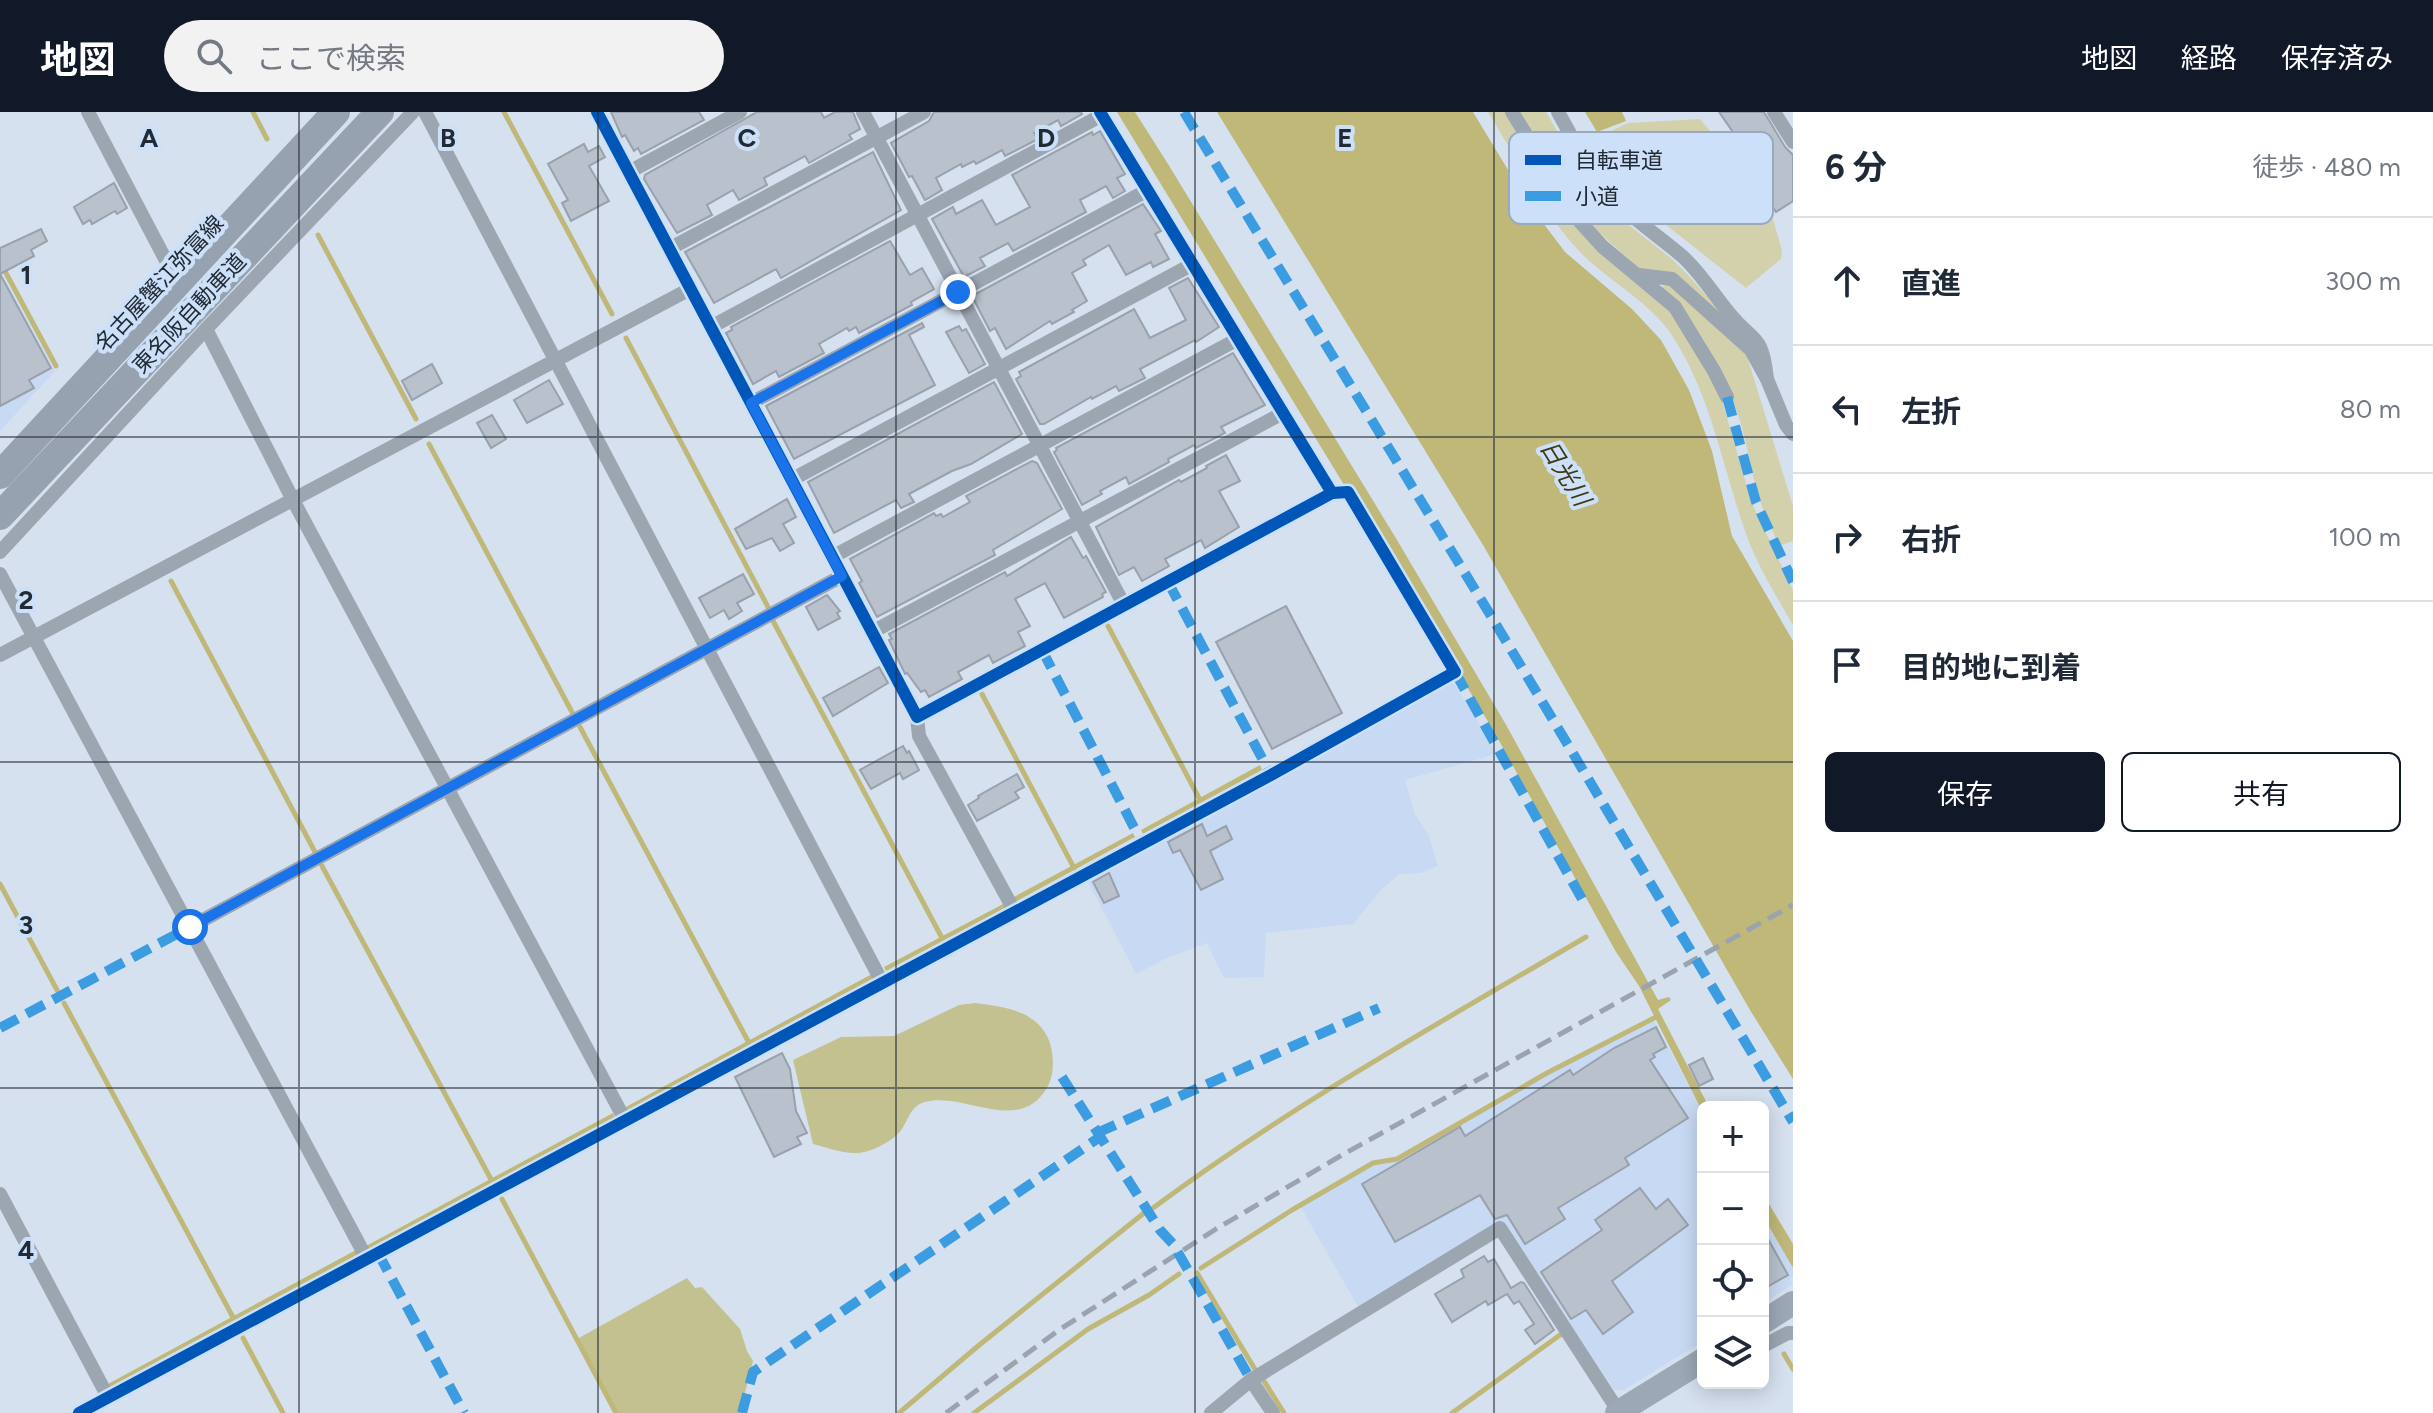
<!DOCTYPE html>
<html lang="ja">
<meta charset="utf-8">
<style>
body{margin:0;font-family:Figtree,"Noto Sans JP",sans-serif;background:#f2f2f3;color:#1f2937}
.controls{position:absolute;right:24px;bottom:24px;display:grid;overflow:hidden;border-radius:12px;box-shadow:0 4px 20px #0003}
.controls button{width:72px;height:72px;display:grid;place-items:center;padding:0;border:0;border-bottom:2px solid #e0e1e3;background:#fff;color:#1f2937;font:40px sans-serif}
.stop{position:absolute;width:24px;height:24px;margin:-18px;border:6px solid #1a73e8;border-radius:50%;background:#fff}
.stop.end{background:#1a73e8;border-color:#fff;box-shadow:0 2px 8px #0008}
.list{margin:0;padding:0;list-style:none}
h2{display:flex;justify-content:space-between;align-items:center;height:104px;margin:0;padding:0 32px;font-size:34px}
h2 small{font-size:26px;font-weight:400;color:#747a83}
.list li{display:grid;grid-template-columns:52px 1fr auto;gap:24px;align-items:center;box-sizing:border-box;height:128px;padding:0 32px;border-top:2px solid #e0e1e3}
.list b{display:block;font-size:30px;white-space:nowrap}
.list em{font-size:26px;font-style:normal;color:#747a83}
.actions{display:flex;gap:16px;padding:24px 32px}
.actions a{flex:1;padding:18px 0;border:2px solid #111827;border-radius:12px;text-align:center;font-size:28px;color:#111827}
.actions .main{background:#111827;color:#fff}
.icon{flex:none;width:44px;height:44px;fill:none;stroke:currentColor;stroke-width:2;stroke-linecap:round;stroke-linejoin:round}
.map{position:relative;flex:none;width:1793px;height:1301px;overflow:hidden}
header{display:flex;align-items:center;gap:48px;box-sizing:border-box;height:112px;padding:0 40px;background:#111827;color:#fff}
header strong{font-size:38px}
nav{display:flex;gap:44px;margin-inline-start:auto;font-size:28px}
.search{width:560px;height:72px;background:#f2f2f3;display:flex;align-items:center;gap:20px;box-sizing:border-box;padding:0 28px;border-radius:44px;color:#747a83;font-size:30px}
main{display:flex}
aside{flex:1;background:#fff}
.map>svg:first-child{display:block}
.built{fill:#c8daf3}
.green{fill:#d3d1ab}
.forest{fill:#c4c191}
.water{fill:#bfb878}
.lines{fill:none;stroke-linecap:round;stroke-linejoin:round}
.stream{stroke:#bfb878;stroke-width:5}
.building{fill:#b8c1cc;stroke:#98a1ac;stroke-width:2}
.street{stroke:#9ca6b1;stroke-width:14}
.primary{stroke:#9ca8b6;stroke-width:24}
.rail{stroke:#9ba4ae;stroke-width:5;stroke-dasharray:16 8;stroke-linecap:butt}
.highway-bridge{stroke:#97a2b0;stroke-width:28}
.quiet{stroke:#3c9ce2;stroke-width:10;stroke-dasharray:20 10;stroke-linecap:butt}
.cycleway-casing{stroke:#cce0fa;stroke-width:17}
.cycleway{stroke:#0057b8;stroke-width:12}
.route{stroke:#1a73e8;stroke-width:10}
.grid{fill:none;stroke:#222a33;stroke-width:2;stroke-opacity:0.55}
.labels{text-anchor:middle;stroke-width:8;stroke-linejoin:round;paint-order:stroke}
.street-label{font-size:22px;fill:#222a33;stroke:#cce0fa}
.water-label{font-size:24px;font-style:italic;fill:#3f390f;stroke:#cce0fa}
.key{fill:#cce0fa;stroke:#99a9be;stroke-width:2}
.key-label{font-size:22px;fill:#222a33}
.grid-label{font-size:26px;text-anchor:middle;font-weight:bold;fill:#222a33;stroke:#cce0fa;stroke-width:8;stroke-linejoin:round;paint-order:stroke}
</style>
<header>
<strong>地図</strong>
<div class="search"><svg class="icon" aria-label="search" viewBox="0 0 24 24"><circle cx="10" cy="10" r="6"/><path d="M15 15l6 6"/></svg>ここで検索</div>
<nav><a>地図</a><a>経路</a><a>保存済み</a></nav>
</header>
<main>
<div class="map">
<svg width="1793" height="1301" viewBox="0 0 1793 1301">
<rect width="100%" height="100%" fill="#d6e1f0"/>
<g class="built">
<path d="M0 158 55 259 0 319Z"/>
<path d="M1448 570 1455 572 1497 642 1405 668 1415 702 1429 724 1438 754 1421 761 1400 762 1380 779 1353 812 1266 821 1264 865 1224 866 1207 831 1165 847 1136 862 1087 768Z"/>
<path d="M1653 906 1703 1001V1229L1624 1278H1614L1504 1110 1359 1196 1300 1094 1373 1051 1397 1047 1547 961Z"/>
<path d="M1763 1104 1793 1156V1165L1790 1166 1793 1172 1763 1191Z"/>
</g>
<g class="green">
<path d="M1488 0H1506L1575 111 1671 198 1689 222 1722 288 1751 389 1793 478V513C1775 482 1755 450 1744 416 1722 352 1711 286 1675 228 1654 193 1615 173 1586 146 1545 106 1518 48 1488 0Z"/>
<path d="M1518 0H1546C1566 34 1585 68 1612 97 1630 116 1653 131 1673 148 1691 165 1707 184 1722 203L1673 162 1639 157 1587 109Z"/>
<path d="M1700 7 1716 26 1731 34 1744 61 1773 107 1782 139 1781 147 1746 176 1633 87 1641 78 1652 87 1667 70 1652 59 1644 58 1632 71 1620 74 1595 36 1598 25 1628 11Z"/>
<path d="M1668 171 1747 244 1793 394V429L1779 434C1773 419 1765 404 1760 389 1751 362 1748 333 1739 306 1723 258 1698 210 1662 175Z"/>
</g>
<g class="forest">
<path d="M975 891C1003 895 1035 898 1048 926 1054 939 1055 961 1048 974 1020 1025 965 979 925 990 911 994 909 1006 902 1017 894 1029 869 1042 854 1041 841 1041 826 1035 813 1032L793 948 841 925 894 924 959 893Z"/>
<path d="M687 1166 695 1176 702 1175 740 1217 747 1239 753 1249 740 1301H616L577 1227Z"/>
</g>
<g class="water">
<path d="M1117 0H1135L1168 52 1397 428 1505 611 1658 888 1669 885 1671 888 1658 897 1709 995H1703V1001L1639 874 1616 840 1492 616Z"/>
<path d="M1217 0H1473L1528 91 1565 140 1632 197 1661 228 1689 278 1712 339 1732 424 1793 529V967L1750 898 1483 433Z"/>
<path d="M1585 0H1622L1626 9 1597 20Z"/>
<path d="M1260 653 1262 658 1143 722 1141 718Z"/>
<path d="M1133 721 1135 725 1015 790 1012 786Z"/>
<path d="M1005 791 1007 795 886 859 884 855Z"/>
<path d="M872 862 874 866 626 1000 624 996Z"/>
<path d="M613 1001 615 1006 368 1138 366 1134Z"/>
<path d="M1763 1082 1793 1132V1156L1763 1104Z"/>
<path d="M356 1138 358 1143 109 1277 106 1273Z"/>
</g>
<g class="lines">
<g class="stream">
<path d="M253 0 267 27"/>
<path d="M504 0 612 202"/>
<path d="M318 123 416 307"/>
<path d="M0 150 56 254"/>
<path d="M626 226 768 495"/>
<path d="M429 332 573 602"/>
<path d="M171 469 315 740"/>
<path d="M772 507 942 826"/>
<path d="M1108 514 1200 688"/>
<path d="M982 582 1074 756"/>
<path d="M580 615 749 931"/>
<path d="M322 754 493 1071"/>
<path d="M0 772 57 878"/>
<path d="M64 891 235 1209"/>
<path d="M502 1087 616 1301"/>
<path d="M1153 1096C1290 994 1439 911 1586 825"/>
<path d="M1201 1156 1292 1098 1373 1051 1397 1047 1547 961 1656 905"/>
<path d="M1197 1161 1256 1259"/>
<path d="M243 1226 283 1301"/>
<path d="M1784 1242 1793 1257"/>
<path d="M1264 1269 1284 1301"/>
<path d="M899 1301 978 1234 1144 1101"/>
<path d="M974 1301 1088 1217 1149 1183 1179 1162"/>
<path d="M1452 1301 1560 1223"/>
</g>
</g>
<g class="building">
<path d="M611 0H699L704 8 641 42 638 36 634 39 625 23 622 25Z"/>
<path d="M757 0H821L824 6 835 0H853L860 17 849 23 852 27 809 51 805 44 764 66 767 73 739 88 733 78 707 93 712 103 677 121 644 67 645 63Z"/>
<path d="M934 0H1081L1082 2 1061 14 1058 8 1034 21 1038 27 1005 44 1002 38 976 52 974 49 962 55 961 52 936 66 942 78 925 88 912 64 909 65 891 31 929 9Z"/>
<path d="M1719 0H1764L1785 35 1793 43V89L1776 100 1748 55 1751 53 1735 28 1737 26Z"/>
<path d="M1100 19 1125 62 1117 66 1125 79 1113 86 1106 74 1080 88 1086 100 1013 139 1008 131 980 146 985 154 964 165 932 107 953 95 956 102 982 88 996 113 1030 95 1012 63 1092 20 1093 23Z"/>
<path d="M584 32 588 40 599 34 605 45 589 54 609 89 571 109 562 91 568 88 548 52Z"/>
<path d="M873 40 901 98 781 166 776 157 714 191 685 140Z"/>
<path d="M114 71 127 96 117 102 115 99 92 112 90 108 83 112 74 95Z"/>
<path d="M1143 92 1161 119 1155 122 1169 147 1153 155 1151 150 1126 163 1109 133 1083 148 1086 153 1072 161 1087 189 1072 198 1074 200 1052 212 1050 209 1006 237 995 216 990 219 972 184Z"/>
<path d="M41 117 47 129 31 138 34 144 0 162 51 256 29 268 34 276 0 294V136Z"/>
<path d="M890 129 910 163 922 156 934 177 911 190 912 193 859 221 856 215 849 219 847 216 819 232 824 241 779 265 776 259 753 272 726 221 732 218 731 215Z"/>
<path d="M1188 166 1219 215 1196 230 1195 228 1140 257 1145 266 1119 279 1116 274 1092 287 1091 285 1044 312H1040L1016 267 1021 264 1019 260 1134 197 1150 226 1186 208 1169 176Z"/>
<path d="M922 211 924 215 909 223 935 273 794 347 766 294Z"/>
<path d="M959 214 962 219 966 217 985 252 969 261 946 220Z"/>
<path d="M1233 241 1265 293 1221 315 1225 321 1196 336 1194 333 1168 347 1169 350 1129 372 1126 365 1100 379 1102 382 1082 393 1054 340 1057 338 1056 336Z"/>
<path d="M432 252 442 271 412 288 402 269Z"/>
<path d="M549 268 563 292 527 311 514 288Z"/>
<path d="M994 270 1022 322 971 352 952 359 909 382 914 390 901 396 896 388 834 421 808 370Z"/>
<path d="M492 303 506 327 491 336 477 311Z"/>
<path d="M1226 343 1240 369 1219 379 1239 415 1205 436 1201 428 1165 447 1169 454 1142 469 1134 455 1119 463 1096 415 1179 368 1181 370 1207 356 1206 354Z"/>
<path d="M1032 349 1037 351 1062 397 993 438 995 443 877 505 859 471 862 469 850 447 934 401 936 404 941 402 943 405 970 390 966 384Z"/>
<path d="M787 387 796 405 783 412 794 431 780 439 772 426 746 437 735 417Z"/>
<path d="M1071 425 1083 446 1086 444 1106 480 1102 482 1103 485 1064 506 1045 471 1015 487 1030 514 1018 520 1025 534 993 551 989 543 958 560 962 567 929 585 925 578 921 580 907 561 905 562 889 528 892 527 889 522 1005 460 1007 464Z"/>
<path d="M743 462 754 482 737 491 742 499 729 507 724 498 710 506 699 486Z"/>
<path d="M827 483 840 499 837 501 840 506 818 518 806 495Z"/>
<path d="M1286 494 1342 601 1272 637 1216 530Z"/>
<path d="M879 555 888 571 833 604 823 586Z"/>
<path d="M903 634 907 641 909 639 919 658 903 667 900 661 871 677 860 658Z"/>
<path d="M1017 662 1024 675 1015 680 1019 686 977 709 968 693 979 686 978 684Z"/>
<path d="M1202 712 1207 724 1226 714 1232 727 1210 739 1223 767 1201 778 1180 738 1173 741 1168 730Z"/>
<path d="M1109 761 1119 784 1104 791 1093 770Z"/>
<path d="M1656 915 1666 935 1653 942 1655 945 1650 948 1688 1006 1625 1046 1629 1053 1558 1096 1565 1107 1525 1132 1507 1103 1495 1107 1480 1083 1395 1130 1362 1072 1460 1015 1465 1024 1570 958 1573 963 1614 936Z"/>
<path d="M782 941 790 957 796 999 807 1021 797 1025 801 1032 774 1045 735 965Z"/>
<path d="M1703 946 1713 967 1699 974 1689 953Z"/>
<path d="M1640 1076 1656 1097 1668 1087 1688 1113 1612 1169 1633 1200 1603 1222 1586 1198 1571 1207 1541 1160 1602 1118 1595 1108Z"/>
<path d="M1763 1118 1788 1163 1767 1175 1763 1168Z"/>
<path d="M1484 1144 1488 1150 1494 1147 1511 1176 1521 1170 1524 1171 1554 1218 1535 1232 1525 1218 1534 1212 1519 1189 1514 1192 1507 1182 1488 1193 1486 1189 1452 1210 1435 1182 1464 1165 1461 1158Z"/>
</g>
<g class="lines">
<g class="street">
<path d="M88 0 171 158"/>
<path d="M425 0 882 870"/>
<path d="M597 0 917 605 1332 381 1100 0"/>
<path d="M863 0 1124 493"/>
<path d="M1512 0 1581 111 1603 135 1675 195 1714 259 1727 285"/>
<path d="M1558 0C1575 30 1591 63 1615 88 1635 109 1660 125 1682 144 1701 161 1713 182 1729 201 1754 232 1762 220 1767 267"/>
<path d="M1774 0 1793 30"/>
<path d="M629 60 740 0"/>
<path d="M669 137 924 0"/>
<path d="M1639 163 1672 167 1751 238 1767 267 1786 313 1793 322"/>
<path d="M711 215 1102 3"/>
<path d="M206 217 293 388 625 1008"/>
<path d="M751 291 1148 78"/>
<path d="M791 368 1193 152"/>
<path d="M0 440 206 217 413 0"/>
<path d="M832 445 1238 227"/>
<path d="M0 462 367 1147"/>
<path d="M872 520 1283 301"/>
<path d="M0 543 690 177"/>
<path d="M917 605 919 624 1015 800"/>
<path d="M190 815 842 464"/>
<path d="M0 1082 108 1285"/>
<path d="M1763 1234 1788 1221H1793"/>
<path d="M1251 1268 1273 1301"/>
<path d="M79 1301 1271 663 1455 560 1348 380 1332 381"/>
<path d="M1211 1301 1251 1268 1500 1116 1619 1300"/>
</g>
<g class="primary">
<path d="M1763 1210 1793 1191"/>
<path d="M1617 1301 1703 1248"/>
</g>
<path class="rail" d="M946 1301 1059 1218 1216 1117 1342 1043 1793 793"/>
<g class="highway-bridge">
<path d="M0 363 336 0"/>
<path d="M0 404 380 0"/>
</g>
<g class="quiet">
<path d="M1184 0 1491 504 1793 1010"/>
<path d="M1727 285 1756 390 1793 470"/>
<path d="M1168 470 1271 663"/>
<path d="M1042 538 1142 731"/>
<path d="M1455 560 1582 787"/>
<path d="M0 916 190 815"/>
<path d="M1062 965 1160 1118 1173 1132 1251 1268"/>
<path d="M1097 1021 1379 896"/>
<path d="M378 1141 464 1301"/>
<path d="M742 1301 753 1260 1100 1025"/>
</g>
<g class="cycleway-casing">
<g id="cycleway">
<path d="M597 0 917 605 1332 381 1100 0"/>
<path d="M79 1301 1271 663 1455 560 1348 380 1332 381"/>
</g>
</g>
<use href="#cycleway" class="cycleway"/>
</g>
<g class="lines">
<path class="route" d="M190 815 842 464 751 291 958 180"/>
</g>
<path class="grid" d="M299 0V1301M598 0V1301M896 0V1301M1195 0V1301M1494 0V1301M0 325H1793M0 650H1793M0 976H1793"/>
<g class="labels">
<g class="street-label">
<text transform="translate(159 171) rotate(-47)" y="8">名古屋蟹江弥富線</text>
<text transform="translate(189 201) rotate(-47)" y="8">東名阪自動車道</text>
</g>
<g class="water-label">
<text transform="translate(1565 361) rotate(58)" y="8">日光川</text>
</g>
</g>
<rect x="1509" y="20" width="264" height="92" rx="12" class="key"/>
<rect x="1525" y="43" width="36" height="10" fill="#0057b8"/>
<rect x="1525" y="79" width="36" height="10" fill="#3c9ce2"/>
<g class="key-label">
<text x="1575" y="56">自転車道</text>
<text x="1575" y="92">小道</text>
</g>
<g class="grid-label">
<text x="149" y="35">A</text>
<text x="448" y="35">B</text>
<text x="747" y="35">C</text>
<text x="1046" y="35">D</text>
<text x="1345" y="35">E</text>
<text x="26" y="172">1</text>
<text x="26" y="497">2</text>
<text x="26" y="822">3</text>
<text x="26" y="1147">4</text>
</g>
</svg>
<div class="controls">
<button>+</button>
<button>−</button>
<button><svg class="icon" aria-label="locate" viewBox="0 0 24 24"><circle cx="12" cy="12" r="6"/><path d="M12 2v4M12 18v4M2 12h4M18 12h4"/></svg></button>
<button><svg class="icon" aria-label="layers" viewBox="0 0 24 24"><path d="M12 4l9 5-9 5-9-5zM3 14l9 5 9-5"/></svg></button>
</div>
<div class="stop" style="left:190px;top:815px"></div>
<div class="stop end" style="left:958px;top:180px"></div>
</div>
<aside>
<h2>6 分<small>徒歩 · 480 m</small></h2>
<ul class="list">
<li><svg class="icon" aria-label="ahead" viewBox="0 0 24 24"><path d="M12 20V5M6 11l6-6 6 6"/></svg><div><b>直進</b></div><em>300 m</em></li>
<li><svg class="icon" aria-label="left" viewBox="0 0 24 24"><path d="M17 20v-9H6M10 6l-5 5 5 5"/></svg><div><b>左折</b></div><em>80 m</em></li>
<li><svg class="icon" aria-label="right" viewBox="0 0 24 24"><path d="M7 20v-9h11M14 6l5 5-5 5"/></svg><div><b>右折</b></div><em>100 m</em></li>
<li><svg class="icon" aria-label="arrive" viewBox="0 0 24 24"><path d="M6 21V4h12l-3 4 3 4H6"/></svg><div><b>目的地に到着</b></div></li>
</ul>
<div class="actions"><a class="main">保存</a><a>共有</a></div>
</aside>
</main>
